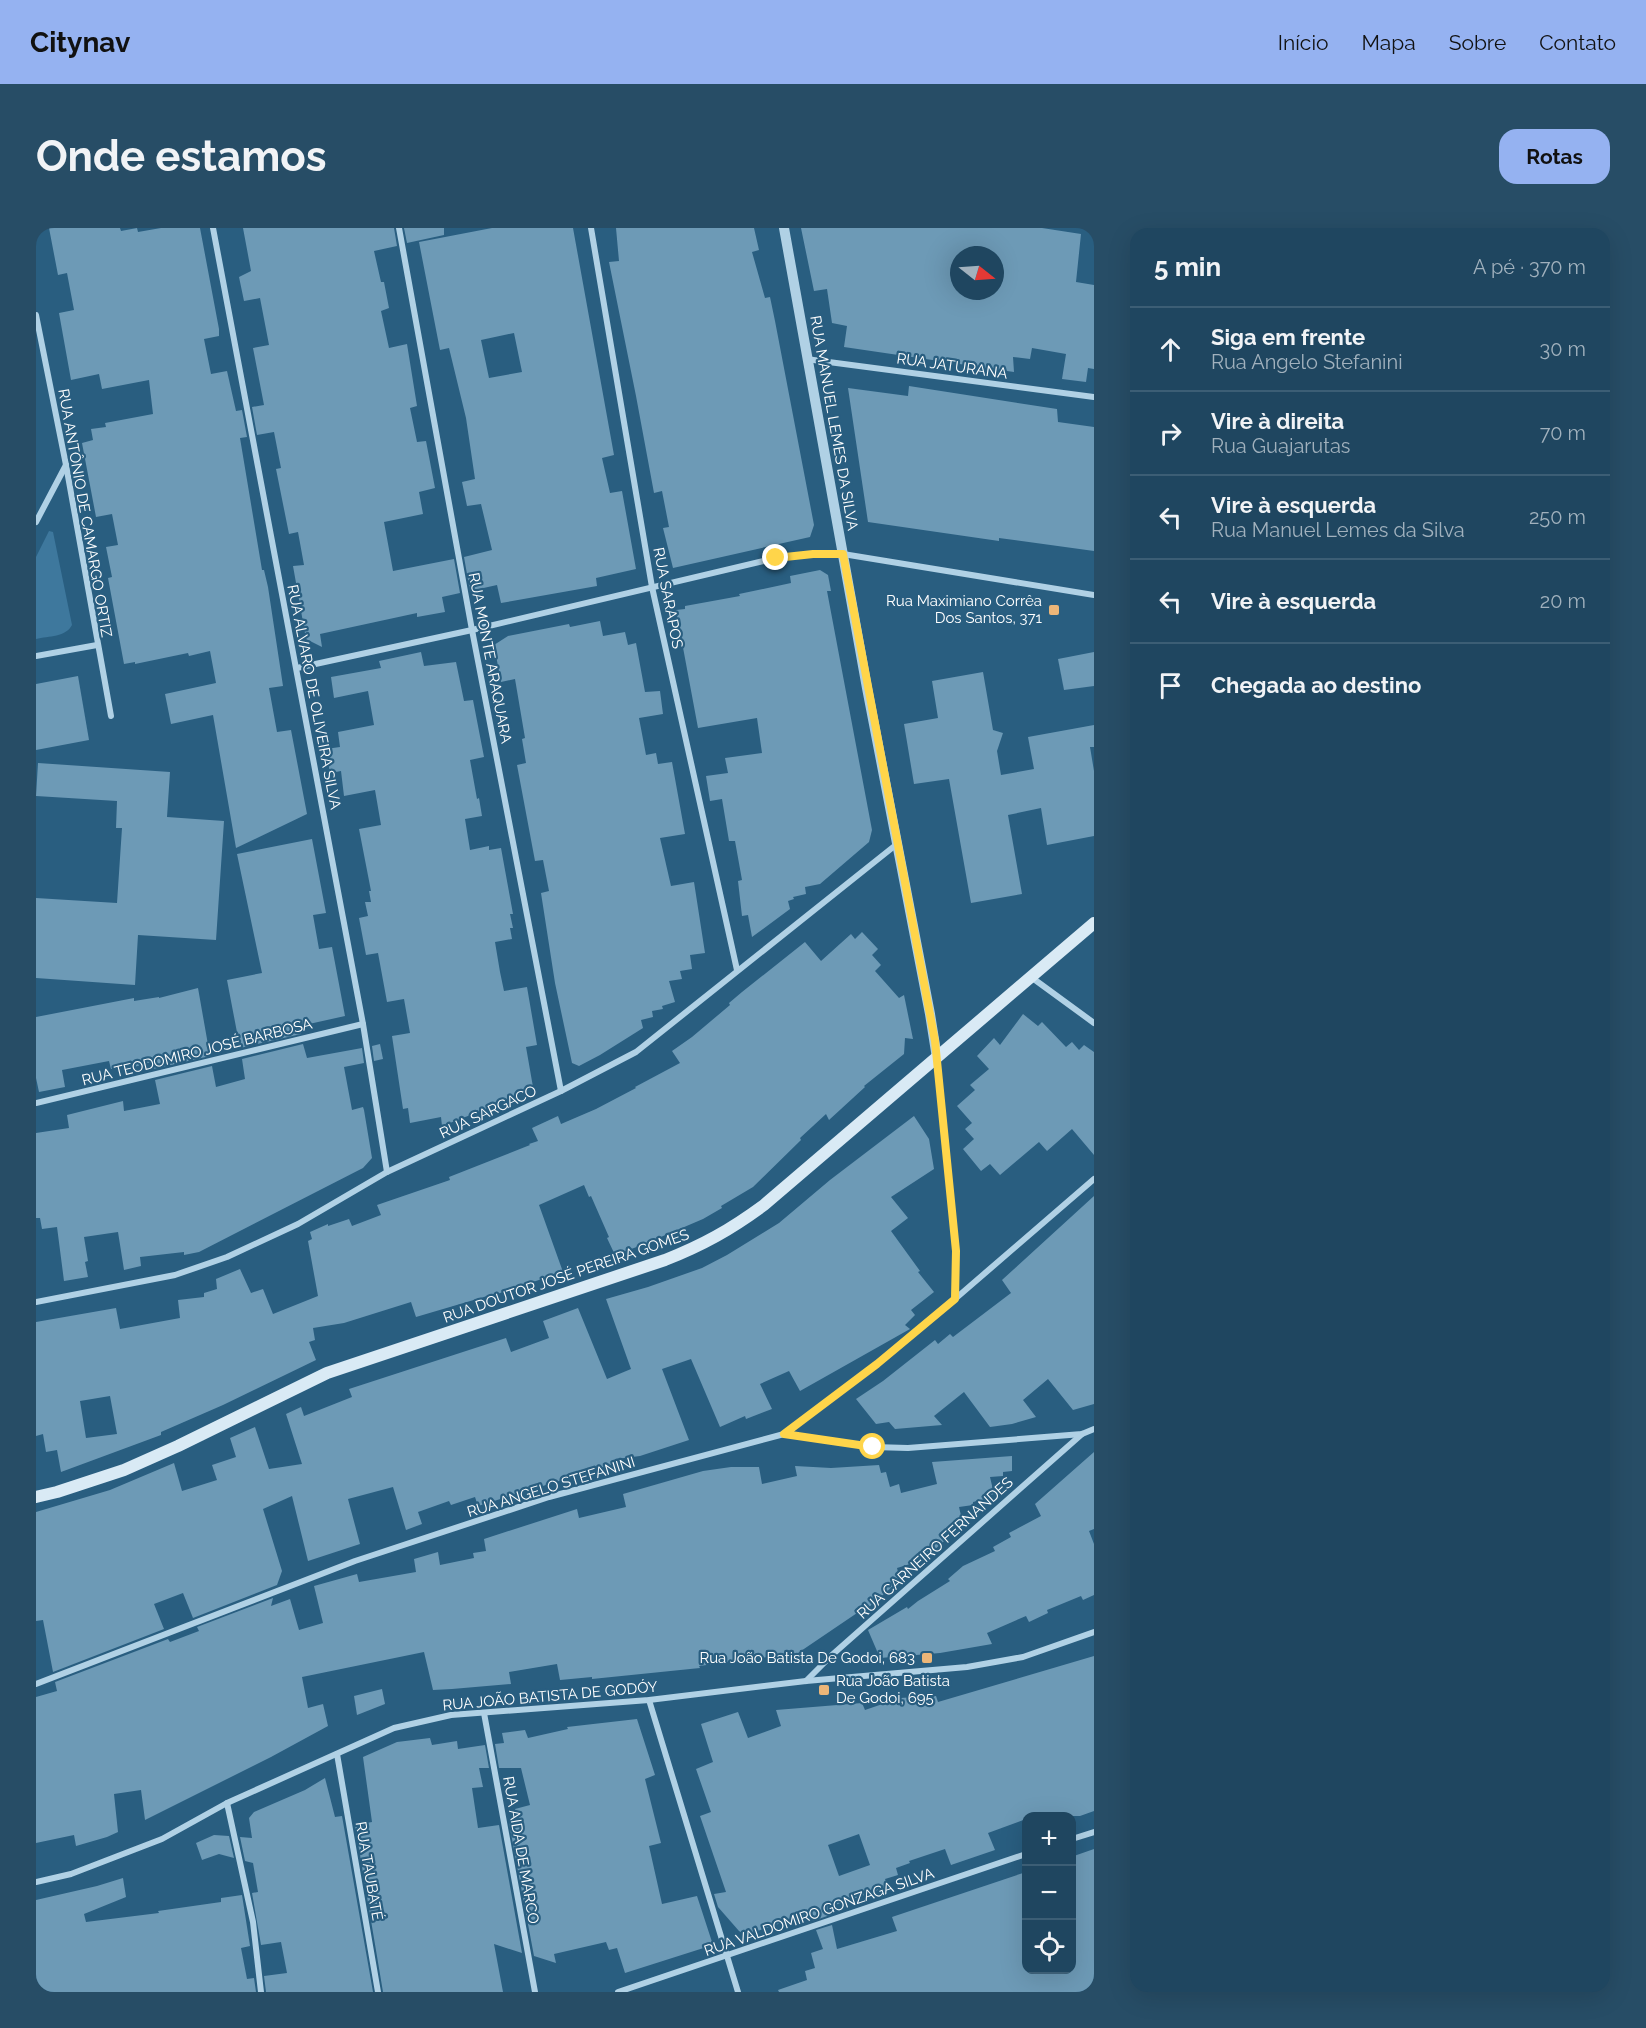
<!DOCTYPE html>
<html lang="pt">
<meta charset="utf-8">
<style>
body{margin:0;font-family:Raleway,sans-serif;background:#274d66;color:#f1f3f6}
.controls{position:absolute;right:18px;bottom:18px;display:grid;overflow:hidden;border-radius:12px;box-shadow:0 6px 24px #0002}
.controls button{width:54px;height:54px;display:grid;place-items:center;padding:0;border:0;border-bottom:2px solid #3c5e75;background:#1f4660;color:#f1f3f6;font:30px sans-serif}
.compass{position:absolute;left:914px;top:18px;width:54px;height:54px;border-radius:50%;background:#1f4660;box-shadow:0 6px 24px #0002;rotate:107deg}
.stop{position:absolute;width:18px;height:18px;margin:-14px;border:4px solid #ffd54a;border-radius:50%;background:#fff}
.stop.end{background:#ffd54a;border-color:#fff;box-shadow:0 2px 6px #0008}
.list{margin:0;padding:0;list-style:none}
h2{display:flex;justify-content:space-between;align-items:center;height:78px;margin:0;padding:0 24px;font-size:26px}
h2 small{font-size:20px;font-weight:400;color:#a1b1bd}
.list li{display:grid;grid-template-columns:39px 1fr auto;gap:18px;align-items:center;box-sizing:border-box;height:84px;padding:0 24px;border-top:2px solid #3c5e75}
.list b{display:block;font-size:22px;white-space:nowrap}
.list p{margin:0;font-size:20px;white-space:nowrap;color:#a1b1bd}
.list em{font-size:20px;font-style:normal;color:#a1b1bd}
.icon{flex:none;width:33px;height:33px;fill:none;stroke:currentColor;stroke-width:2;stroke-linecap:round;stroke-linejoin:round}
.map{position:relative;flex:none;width:1058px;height:1764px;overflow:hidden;border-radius:18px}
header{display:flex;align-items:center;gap:36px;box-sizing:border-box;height:84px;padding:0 30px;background:#95b2f1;color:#111}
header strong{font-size:28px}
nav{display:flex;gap:33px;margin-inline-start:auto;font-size:21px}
.intro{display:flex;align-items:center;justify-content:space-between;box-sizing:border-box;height:144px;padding:0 36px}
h1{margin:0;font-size:42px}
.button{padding:15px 27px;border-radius:18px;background:#95b2f1;color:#111;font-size:21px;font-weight:700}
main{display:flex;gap:36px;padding:0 36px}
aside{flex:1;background:#1f4660;border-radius:18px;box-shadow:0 6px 24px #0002}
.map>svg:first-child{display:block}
.green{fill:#3e789d}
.building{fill:#6d9ab6;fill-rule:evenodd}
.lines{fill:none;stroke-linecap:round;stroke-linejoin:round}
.minor{stroke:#b0d1e5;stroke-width:6}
.tertiary{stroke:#b0d1e5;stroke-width:10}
.secondary{stroke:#d9eaf5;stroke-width:12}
.route{stroke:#ffd54a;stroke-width:8}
.poi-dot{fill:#ecb678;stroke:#295e80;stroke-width:2}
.labels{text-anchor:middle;stroke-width:4.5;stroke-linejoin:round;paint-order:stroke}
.street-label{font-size:15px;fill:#fff;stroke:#295e80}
.poi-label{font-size:15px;fill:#fff;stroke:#295e80;text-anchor:end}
</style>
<header>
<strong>Citynav</strong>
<nav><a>Início</a><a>Mapa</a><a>Sobre</a><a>Contato</a></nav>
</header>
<div class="intro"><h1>Onde estamos</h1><a class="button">Rotas</a></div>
<main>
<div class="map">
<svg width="1058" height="1764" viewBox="0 0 1058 1764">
<rect width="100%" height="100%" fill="#295e80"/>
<path class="green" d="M13 303 17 304 36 397C30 409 13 408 0 411V329Z"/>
<g class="building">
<path d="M13 0H84L85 3 101 0 102 4 125 0H164L183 101V108L168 111 175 146 191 143 200 183 206 182 211 209 204 210 226 342H228L232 359 247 458 233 460 241 504 255 502 271 586 200 620 177 487 135 496 129 466 180 455 174 423 153 428 152 425 99 436V434L88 436 72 350 76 349 70 319 82 317 76 286 60 289 46 215 57 212 55 201 70 199 69 195 117 186 113 152 66 161 63 146 35 152 23 85 38 82 31 45 22 47Z"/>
<path d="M207 0H358L361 18 338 23 345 54H348L353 80 345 83 353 120 371 116 381 178 374 180 381 214 390 213 399 260 383 264 387 286 348 294 357 343 418 331 424 365 406 369 409 384 381 389V385L284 406 286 419 270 411 257 338 268 337 262 304 253 306 240 241 245 240 238 204 221 207 216 179 228 177 217 120 233 117 224 70 208 73 203 49 215 43Z"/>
<path d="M368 0H408V7L371 15Z"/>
<path d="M456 0H537L578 227 566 230 574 265 586 263 600 341 560 350 561 358 465 375 461 357 434 363 428 329 456 322 445 276 431 278 426 254 439 251 430 190 413 120 404 122 383 14ZM478 105 486 144 453 150 445 112Z"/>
<path d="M580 0H718L723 22 716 24 729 70 734 69 739 93 778 297 774 309 637 340 627 300 633 299 626 263 618 265 600 168 573 34 583 33Z"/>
<path d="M765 0H1006L1045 6 1040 54 1058 57V141L1052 140 1050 154 1026 151 1030 126 996 120 994 131 977 129 978 144 808 119 811 98 796 95 791 61 778 63ZM923 27H959V63H923Z"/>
<path d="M873 158 1021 181 1022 194 1058 199V323L963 310V313L832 294 812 160 872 168Z"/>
<path d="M784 342 792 347 795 363H791L836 602 833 614 784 656 769 659 770 666 757 669 758 671 752 673 754 681 716 709 712 687 706 688 702 653 706 652 699 613H693L686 571 674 573 670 548 692 545 689 530 726 525 721 490 662 500 640 382 649 381V378L704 368 703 366 755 355 754 348Z"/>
<path d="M564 393 567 408 589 404 592 417 600 415 609 464 624 463 627 486 603 490 610 527 620 525 622 536 636 534 649 606 624 610 635 658 658 654 669 725 654 727 656 741 644 743 646 751 633 753 639 774 626 778 627 781 616 783 617 789 605 792 607 800 564 827 543 838 536 835 519 755 505 665 513 663 507 632 499 633 481 537 490 535 486 511 489 510 479 451 465 454 458 417 472 408 533 396 534 399Z"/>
<path d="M385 424 388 438 420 434 428 473 437 472 448 529 434 532 441 571 443 570 446 588 429 591 434 622 453 618V622L465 620 477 686H474L477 700H474L476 711 459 714 464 744 468 763 491 759 501 817 490 819 497 859 450 881 406 898 405 889 374 895 372 880 367 881 356 808 374 805 368 771 351 774 342 725 330 727 323 690 332 688 329 674H335L333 663H335L323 601 345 597 339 562 308 568 305 543 294 545 290 521 304 519 302 504 338 497 332 463 298 470 295 449 345 440 343 433Z"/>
<path d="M1058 424V458L1028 462 1022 431Z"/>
<path d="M947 444 957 502 967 505 961 523 965 547 998 541 992 509 1058 497V519H1054L1058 543V608L1011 617 1005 580 972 587 986 666 935 675 913 551 878 556 868 496 902 490 896 453Z"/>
<path d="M42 448 53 512 0 522V456Z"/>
<path d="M2 535 134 544 131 589 188 593 180 712 102 707 99 757 0 750V670L81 675 86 600H80L81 573 0 568Z"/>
<path d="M276 611 290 685 277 687 283 721 296 719 309 788 264 798 265 806 204 820 191 752 226 745 201 626Z"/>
<path d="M826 704 842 721 836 727 845 737 839 743 863 770 868 767 877 811 869 810 868 826 828 858 829 859 793 892 790 886 764 910 765 912 717 959 685 978 686 980 667 991 606 1017 579 1027 571 1010 573 1009 555 968 553 969 548 957 503 977 527 1044 458 1067V1066L380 1089 375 1074 308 1095 277 1100 279 1112 273 1114 280 1132 187 1177 125 1204V1207L25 1244 21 1222 10 1224 7 1206 0 1208V1094L80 1080 84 1101 144 1090 142 1072 168 1069V1065L181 1061 180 1051 204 1041 215 1065 227 1061 237 1086 282 1068 272 1013 276 1011 274 1004 292 996V998L313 991 316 998 345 987 341 977 414 952 413 949 494 917 493 916 502 913 496 900 522 888 525 896 560 881 600 860 599 859 644 835 636 823 656 809 694 777 693 775 706 764 769 714 785 733 815 706 819 711ZM74 1168 81 1206 50 1210 44 1173Z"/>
<path d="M162 760 174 828 117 841 115 834 98 839 97 836 75 841 73 833 26 842 29 859 3 864 0 850V789L98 770V773L123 769V770Z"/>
<path d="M987 786 1002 798 1006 794 1030 819 1036 814 1043 822 1048 817 1058 824V927L1036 901 1011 923 1003 914 964 947 954 936 945 943 927 921 938 911 929 901 936 895 921 878 939 862 934 857 953 841 941 828 958 810 964 817Z"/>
<path d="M267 816 271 830 326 820 328 835 308 839 316 882 327 879 328 882 336 930 327 940 163 1024 148 1027V1024L104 1029 105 1038 88 1042 82 1004 48 1009 52 1033 49 1034 52 1049 28 1053 21 999 6 1001 4 990H0V905L33 900 31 887 87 873 88 883 124 876 119 852 176 838 180 859 209 851 206 831Z"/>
<path d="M344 816 347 831 338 833 336 818Z"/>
<path d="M878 888 893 911 898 941 855 969 872 990 855 1003 884 1043 882 1044 898 1064 875 1082 879 1087 869 1097 874 1101 764 1163 753 1143 724 1156 736 1181 710 1191 709 1188 684 1199 655 1131 626 1141 653 1212 604 1228 580 1231 581 1235 442 1278 439 1269 415 1277 413 1273 382 1284 386 1296 370 1302 357 1259 312 1271 324 1316 272 1333 256 1268 227 1281 246 1343 241 1357 157 1390 147 1365 118 1376 128 1401 17 1444 7 1392 0 1393V1284L74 1262 138 1235 146 1263 181 1252 176 1237 200 1229 194 1210 219 1199 233 1241 266 1236 250 1186 265 1179 268 1188 316 1169 313 1161 470 1110 475 1124 513 1110 507 1093 542 1080 571 1151 595 1141 570 1071 612 1059 666 1040 691 1027 743 995 794 952Z"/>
<path d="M1058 968V1176L1037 1182 1012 1151 987 1172 1000 1189 976 1196 954 1199 928 1164 898 1188 906 1197 859 1201 853 1194 840 1196 820 1171 847 1153 899 1112 902 1116 914 1106 917 1109 975 1065 966 1052Z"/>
<path d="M1058 1224V1301L1053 1303 1058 1316V1367L1047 1372 1045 1368 1011 1382 1012 1385 993 1394 990 1388 951 1405 956 1416 904 1425 844 1430 832 1402 871 1379 872 1381 882 1373 914 1353 912 1351 927 1338 959 1323 957 1319 975 1309 973 1305 1005 1288 999 1276Z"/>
<path d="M976 1228V1243L967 1244V1248L954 1249 958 1266 949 1268V1271L937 1274V1277L923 1279 927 1296 887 1332 861 1340 864 1352 825 1386 824 1383 762 1425 663 1438 664 1440 556 1451V1449L524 1452 521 1436 473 1444 475 1456 416 1461 397 1462 388 1424 266 1449 272 1480 287 1476 292 1498 235 1529 109 1592 105 1562 78 1566 82 1604 71 1609 40 1618 38 1607 0 1615V1469L21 1463 19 1454 132 1411 134 1414 163 1403 161 1399 237 1370 235 1378 254 1371 263 1402 287 1395 278 1358 321 1346 323 1354 380 1344 378 1331 402 1324 404 1337 438 1330 437 1325 450 1323 448 1311 541 1281 543 1290 590 1279 587 1266 667 1243 695 1239H723L726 1256 761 1248 759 1238 795 1240 843 1237 845 1245 850 1244 854 1259 863 1256 865 1265 901 1256 896 1234Z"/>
<path d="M1058 1428V1583L1044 1588H990V1591L952 1605 959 1622 915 1637 909 1621 873 1633 874 1635 860 1640 862 1647 849 1651 852 1659 793 1679 794 1687 777 1693 774 1685 710 1707 703 1703 682 1679 678 1666 690 1664 664 1588 675 1584 660 1541 677 1534 665 1496 702 1484 712 1510 745 1498 740 1482 826 1475 829 1482 864 1470 900 1468 902 1474ZM823 1606 834 1637 803 1648 792 1617Z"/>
<path d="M346 1461 349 1476 321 1487 318 1468Z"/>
<path d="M601 1491 619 1547 609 1551 625 1615 613 1618 626 1676 661 1668 677 1717 589 1745 581 1720 573 1722 570 1714 518 1726 520 1735 498 1728 473 1595 481 1594 479 1581 494 1577 485 1540H463L459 1516 468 1515 466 1505 489 1502 492 1510 532 1501 531 1499Z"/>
<path d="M394 1510 396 1517 421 1513 422 1521 449 1517 453 1540H443L447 1559 436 1560 442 1600 463 1597 486 1725 458 1716 467 1764H347L319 1597 336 1594 327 1529 361 1514Z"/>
<path d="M289 1550 299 1589 306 1588 337 1764H230L228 1748 251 1745 245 1714 225 1717 216 1665 222 1664 217 1635 209 1633 204 1609 216 1610 213 1590 218 1584 269 1562Z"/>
<path d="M178 1607 193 1608 198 1630 183 1626 166 1632 160 1615Z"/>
<path d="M1058 1621V1764H743L742 1762 771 1752 769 1743 779 1740 775 1725 787 1721 780 1702 796 1697 801 1721 861 1703 856 1689 987 1645 990 1658V1742H1035V1629Z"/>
<path d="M87 1650 90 1669 48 1686 50 1694 123 1685 122 1683 185 1674V1670L206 1667 214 1718 205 1720 211 1751 218 1750 220 1764H0V1672L61 1658Z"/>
</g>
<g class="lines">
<g class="minor">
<path d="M177 0 327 796 351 944"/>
<path d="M363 0 436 402 525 863"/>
<path d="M555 0 616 359 701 742"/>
<path d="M0 87 30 237 75 488"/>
<path d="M770 131 1058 169"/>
<path d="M0 294 30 237"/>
<path d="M0 428 61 417"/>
<path d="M261 440 436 402 740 330 777 326H807L1058 367"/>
<path d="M995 749 1058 795"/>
<path d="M901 830 920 1023 919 1071"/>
<path d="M0 875 327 796"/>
<path d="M0 1074 139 1047 191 1029 262 996 351 944 525 863 600 824 861 616"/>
<path d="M748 1206 841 1136 919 1071 1058 951"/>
<path d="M770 1453 796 1427 1046 1206"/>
<path d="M0 1456 319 1333 513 1269 748 1206 837 1219 872 1220 1046 1206 1058 1201"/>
<path d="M613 1472 702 1764"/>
<path d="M448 1485 499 1764"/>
<path d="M301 1526 342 1764"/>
<path d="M191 1575 217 1694 225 1764"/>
<path d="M1036 1611 1058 1604"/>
<path d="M0 1654 35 1646 126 1611 191 1575 358 1500 415 1487 613 1472 770 1453 931 1439 987 1429 1058 1404"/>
<path d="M582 1764 990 1626"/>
</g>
<path class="tertiary" d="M748 0 831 460 894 786 901 830"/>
<path class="secondary" d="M0 1269 21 1264 88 1242 142 1218 291 1145 629 1032C667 1017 694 1002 728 977L1058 695"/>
</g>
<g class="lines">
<path class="route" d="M740 330 777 326H807L899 813 920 1023 919 1071 841 1136 748 1206 837 1219"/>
</g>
<g class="poi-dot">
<rect x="1012" y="376" width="12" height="12" rx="3"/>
<rect x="885" y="1424" width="12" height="12" rx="3"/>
<rect x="782" y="1456" width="12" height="12" rx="3"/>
</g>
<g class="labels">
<g class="street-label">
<text transform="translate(916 138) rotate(8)" y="5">RUA JATURANA</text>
<text transform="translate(798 195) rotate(80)" y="5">RUA MANUEL LEMES DA SILVA</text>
<text transform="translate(49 285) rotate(80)" y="5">RUA ANTÔNIO DE CAMARGO ORTIZ</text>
<text transform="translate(632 370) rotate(79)" y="5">RUA SARAPOS</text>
<text transform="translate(454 430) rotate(79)" y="5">RUA MONTE ARAQUARA</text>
<text transform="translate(278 469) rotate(79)" y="5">RUA ALVARO DE OLIVEIRA SILVA</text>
<text transform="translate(161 824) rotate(-14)" y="5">RUA TEODOMIRO JOSÉ BARBOSA</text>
<text transform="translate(452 884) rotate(-25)" y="5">RUA SARGACO</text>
<text transform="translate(530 1048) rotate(-19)" y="5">RUA DOUTOR JOSÉ PEREIRA GOMES</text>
<text transform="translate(515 1259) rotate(-17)" y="5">RUA ANGELO STEFANINI</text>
<text transform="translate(899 1320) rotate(-42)" y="5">RUA CARNEIRO FERNANDES</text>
<text transform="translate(514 1468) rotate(-5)" y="5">RUA JOÃO BATISTA DE GODÓY</text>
<text transform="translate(485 1622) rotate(80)" y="5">RUA AIDA DE MARCO</text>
<text transform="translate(333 1643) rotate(80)" y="5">RUA TAUBATÉ</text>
<text transform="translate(783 1684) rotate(-19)" y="5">RUA VALDOMIRO GONZAGA SILVA</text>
</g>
<g class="poi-label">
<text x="1006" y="378">Rua Maximiano Corrêa<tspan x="1006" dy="17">Dos Santos, 371</tspan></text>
<text x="879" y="1435">Rua João Batista De Godoi, 683</text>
<text x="800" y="1458" text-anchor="start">Rua João Batista<tspan x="800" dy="17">De Godoi, 695</tspan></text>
</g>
</g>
</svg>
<div class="controls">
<button>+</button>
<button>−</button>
<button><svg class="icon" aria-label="locate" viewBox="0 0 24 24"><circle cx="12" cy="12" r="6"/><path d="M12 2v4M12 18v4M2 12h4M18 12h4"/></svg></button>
</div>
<svg class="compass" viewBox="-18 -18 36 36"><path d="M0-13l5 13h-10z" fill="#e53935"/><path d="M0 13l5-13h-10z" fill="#a1b1bd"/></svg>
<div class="stop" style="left:837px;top:1219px"></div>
<div class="stop end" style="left:740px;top:330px"></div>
</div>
<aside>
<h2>5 min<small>A pé · 370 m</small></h2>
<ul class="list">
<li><svg class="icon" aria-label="ahead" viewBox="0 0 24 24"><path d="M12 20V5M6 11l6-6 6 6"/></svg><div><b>Siga em frente</b><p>Rua Angelo Stefanini</p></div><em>30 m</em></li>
<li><svg class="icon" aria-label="right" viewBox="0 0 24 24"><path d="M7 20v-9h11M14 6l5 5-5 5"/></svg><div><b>Vire à direita</b><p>Rua Guajarutas</p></div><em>70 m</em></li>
<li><svg class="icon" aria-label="left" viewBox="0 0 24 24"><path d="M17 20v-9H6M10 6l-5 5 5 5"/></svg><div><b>Vire à esquerda</b><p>Rua Manuel Lemes da Silva</p></div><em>250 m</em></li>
<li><svg class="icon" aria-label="left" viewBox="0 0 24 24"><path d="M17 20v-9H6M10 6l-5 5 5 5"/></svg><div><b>Vire à esquerda</b></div><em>20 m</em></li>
<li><svg class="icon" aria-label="arrive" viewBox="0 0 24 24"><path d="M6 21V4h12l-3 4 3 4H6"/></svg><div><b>Chegada ao destino</b></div></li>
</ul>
</aside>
</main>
